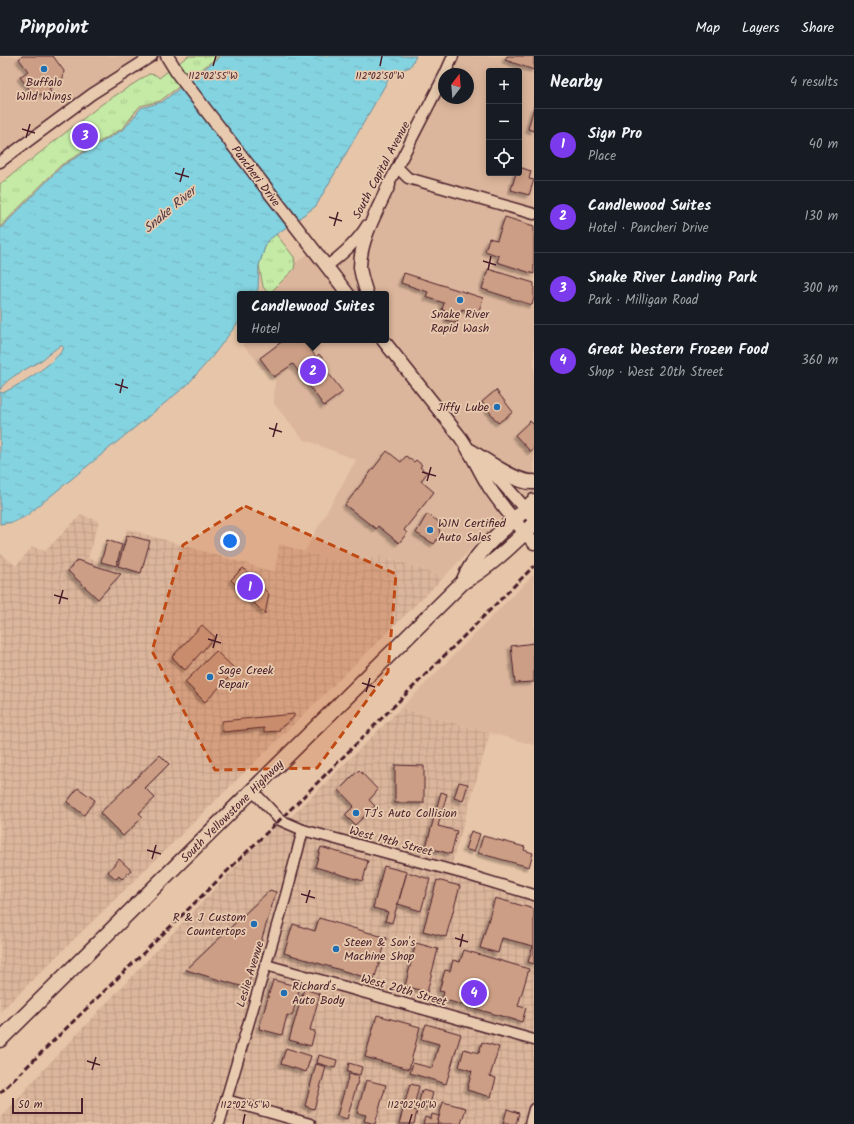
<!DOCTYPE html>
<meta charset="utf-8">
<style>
body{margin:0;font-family:Kalam,sans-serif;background:#242831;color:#f1f3f6}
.controls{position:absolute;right:12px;top:12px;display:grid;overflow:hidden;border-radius:4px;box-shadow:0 2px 10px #0003}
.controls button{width:36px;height:36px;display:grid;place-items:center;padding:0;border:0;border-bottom:1px solid #363941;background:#171b24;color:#f1f3f6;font:20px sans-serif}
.compass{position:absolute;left:438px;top:12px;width:36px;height:36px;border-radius:50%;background:#171b24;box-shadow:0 2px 10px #0003;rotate:16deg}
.scale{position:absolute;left:12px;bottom:10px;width:71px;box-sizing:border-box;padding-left:4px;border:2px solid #4a1f2b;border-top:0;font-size:11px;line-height:14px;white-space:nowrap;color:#4a1f2b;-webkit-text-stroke:3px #e8cbaf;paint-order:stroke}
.you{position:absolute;left:230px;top:485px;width:14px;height:14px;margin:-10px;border:3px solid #fff;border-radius:50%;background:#1a73e8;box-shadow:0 0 0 6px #1a73e833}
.badge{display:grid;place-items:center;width:26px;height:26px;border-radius:50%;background:#7c3aed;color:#fff;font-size:13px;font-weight:700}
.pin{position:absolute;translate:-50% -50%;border:2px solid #fff;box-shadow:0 1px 4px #0006}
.popup{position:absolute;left:237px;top:235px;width:152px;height:52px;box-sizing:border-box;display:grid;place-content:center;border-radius:4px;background:#171b24;filter:drop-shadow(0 1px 3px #0005);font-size:13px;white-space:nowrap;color:#9ea1a6}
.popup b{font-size:15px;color:#f1f3f6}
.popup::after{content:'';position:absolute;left:50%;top:100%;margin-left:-8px;border:8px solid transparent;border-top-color:#171b24}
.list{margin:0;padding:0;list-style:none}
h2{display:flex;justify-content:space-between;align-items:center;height:52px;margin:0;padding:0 16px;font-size:17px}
h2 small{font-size:13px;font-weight:400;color:#9ea1a6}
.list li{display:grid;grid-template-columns:26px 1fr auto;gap:12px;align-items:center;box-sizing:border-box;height:72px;padding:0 16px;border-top:1px solid #363941}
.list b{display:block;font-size:15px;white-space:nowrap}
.list p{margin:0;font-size:13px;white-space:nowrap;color:#9ea1a6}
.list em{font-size:13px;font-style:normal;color:#9ea1a6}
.icon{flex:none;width:22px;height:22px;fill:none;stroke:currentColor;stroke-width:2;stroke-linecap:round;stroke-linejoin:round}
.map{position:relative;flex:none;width:534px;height:1068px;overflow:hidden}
header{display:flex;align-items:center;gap:24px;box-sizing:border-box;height:56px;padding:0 20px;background:#171b24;border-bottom:1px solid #363941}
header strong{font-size:19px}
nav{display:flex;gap:22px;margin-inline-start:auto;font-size:14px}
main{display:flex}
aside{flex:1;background:#171b24}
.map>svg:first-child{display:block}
.built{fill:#dcb69c;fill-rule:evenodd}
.industrial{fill:url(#industrial-grid)}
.park{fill:url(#park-tufts);stroke:#878468}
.water{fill:url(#water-ripples);stroke:#6d8b98}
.building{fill:#cc9e85;stroke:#4a1f2b;filter:url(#shadow)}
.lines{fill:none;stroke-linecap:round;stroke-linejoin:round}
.minor-casing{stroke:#4a1f2b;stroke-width:13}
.major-casing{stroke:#4a1f2b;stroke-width:15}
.highway-casing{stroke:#4a1f2b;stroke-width:17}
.minor{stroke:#e8cbaf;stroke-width:10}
.major{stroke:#e8cbaf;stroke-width:12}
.highway{stroke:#e8cbaf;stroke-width:14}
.rail{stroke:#4a1f2b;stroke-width:3;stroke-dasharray:6 3;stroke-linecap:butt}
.marked{fill:#c04a14;fill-opacity:0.2;stroke:#c04a14;stroke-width:3;stroke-dasharray:8 5;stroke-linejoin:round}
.ticks{fill:none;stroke:#4a1f2b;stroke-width:1.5}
.poi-dot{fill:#1f6fb2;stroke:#e8cbaf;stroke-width:1.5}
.labels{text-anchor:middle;stroke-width:3.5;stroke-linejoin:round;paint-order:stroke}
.poi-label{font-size:12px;fill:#4a1f2b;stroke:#e8cbaf;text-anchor:start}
.street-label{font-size:12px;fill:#4a1f2b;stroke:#e8cbaf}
.water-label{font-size:13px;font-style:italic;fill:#533a46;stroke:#e8cbaf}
.ticks-label{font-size:10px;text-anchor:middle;fill:#4a1f2b;stroke:#e8cbaf;stroke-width:3.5;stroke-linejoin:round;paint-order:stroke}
</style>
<header>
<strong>Pinpoint</strong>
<nav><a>Map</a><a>Layers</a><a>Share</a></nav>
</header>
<main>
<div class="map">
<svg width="534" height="1068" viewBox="0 0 534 1068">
<defs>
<pattern id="industrial-grid" width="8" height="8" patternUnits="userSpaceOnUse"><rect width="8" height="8" fill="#dcb69c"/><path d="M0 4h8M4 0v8" fill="none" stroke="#be9c87"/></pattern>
<pattern id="park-tufts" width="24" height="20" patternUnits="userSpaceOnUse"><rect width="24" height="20" fill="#c4eaa5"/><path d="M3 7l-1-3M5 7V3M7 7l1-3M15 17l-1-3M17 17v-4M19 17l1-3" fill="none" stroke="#aac88e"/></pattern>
<pattern id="water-ripples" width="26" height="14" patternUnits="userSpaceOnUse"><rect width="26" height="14" fill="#84d3e0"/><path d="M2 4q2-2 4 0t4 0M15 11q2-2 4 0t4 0" fill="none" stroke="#74b5c0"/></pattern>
<filter id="shadow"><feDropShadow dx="-3" dy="3" stdDeviation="1" flood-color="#0004"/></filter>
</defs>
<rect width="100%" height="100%" fill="#e7c5a8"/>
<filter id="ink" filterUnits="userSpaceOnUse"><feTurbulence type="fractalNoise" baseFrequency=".025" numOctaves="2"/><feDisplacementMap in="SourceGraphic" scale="8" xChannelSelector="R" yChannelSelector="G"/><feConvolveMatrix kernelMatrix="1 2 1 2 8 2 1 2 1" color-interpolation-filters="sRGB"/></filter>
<g filter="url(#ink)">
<g class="built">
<path d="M0 0H155L0 113Z"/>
<path d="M453 0H534V436L512 450 444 521 386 500 335 505 304 496 356 404 303 383 274 348 275 324 243 289 246 284H386V238H270L294 213 295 207 314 194 327 210 345 196 398 112 444 20V42H468V18H445ZM489 15H519V117H489Z"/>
<path d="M534 518V689L401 652 440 613Z"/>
</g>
<g class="industrial">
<path d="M81 459 99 465 88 502 116 511 127 473 275 516 279 488 335 505 385 500 444 521 0 956V497L16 510 32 491 45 495Z"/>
<path d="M401 652 490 677 450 814 534 839V1056L530 1068H0V1063L45 1012 280 764 286 766Z"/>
</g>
<g class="park">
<path d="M188 0H219L160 45 140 50 123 72 61 109 0 171V128L102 48 149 18 156 19 159 22Z"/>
<path d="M276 178 294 201 295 207 294 213 269 238 263 231 259 209 267 185Z"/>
</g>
<path class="water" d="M221 0H416L410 11 392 17 316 150 267 185 259 209 258 233 255 238H240V264L211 302 187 329 26 460 14 466 0 468V336L3 337C22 327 52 310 64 292L61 289C55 293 49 298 43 303 32 311 6 321 0 334V173L62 110 124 73 141 52 162 46Z"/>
<g class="building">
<path d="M22 0H53L64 15 63 22 49 33 51 36 46 39 39 38 37 36 34 39 20 21 28 15 19 3Z"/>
<path d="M507 0H534V14L505 4Z"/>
<path d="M534 50V75L528 73Z"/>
<path d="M519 111 531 115 529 123 534 124 529 139 511 134 516 117H519Z"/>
<path d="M505 161 534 170V218L497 206 499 200 485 195 489 182 497 184Z"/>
<path d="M488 213 534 227V242L532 249 482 233Z"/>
<path d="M404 217 483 242 478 258 462 253 457 267 446 264 449 256 442 254 444 247 426 241 428 236 401 227Z"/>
<path d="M284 284H303L316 301 319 298 326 306 322 309 343 336 324 350 293 308 274 321 260 302Z"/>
<path d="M496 334 513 356 498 367 482 346Z"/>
<path d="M530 365 533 368 534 367V393L531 396 515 379Z"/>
<path d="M387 395 401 406 406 400 414 406 416 404 422 409 420 411 427 417 421 425 434 436 404 474 407 477 399 487 378 470 376 473 345 449Z"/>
<path d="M427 458 438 465 440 479 434 488 416 477Z"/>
<path d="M127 479 150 485 141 517 118 510Z"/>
<path d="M107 484 122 489 116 510 101 506Z"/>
<path d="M77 504 121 518 98 543 68 515Z"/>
<path d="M243 512 269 538 265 558 231 524Z"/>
<path d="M202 569 215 581 185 614 172 601Z"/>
<path d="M534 587V626L515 627 511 590Z"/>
<path d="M216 595 236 614 205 646 185 626Z"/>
<path d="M294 658V661L279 673V675L264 676V672L223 676 222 665Z"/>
<path d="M160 699 169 708 145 732 155 742 139 757 143 761 123 780 100 757Z"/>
<path d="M395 709 424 710V747H395Z"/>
<path d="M359 714 378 734 369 744 375 750 355 769 345 759 354 750 339 734Z"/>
<path d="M459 726 468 728 463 745 454 742Z"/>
<path d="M78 732 95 744 84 759 67 746Z"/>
<path d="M441 736 447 738 438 770 457 775 451 798 426 791Z"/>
<path d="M471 775 480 778 474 796 465 793Z"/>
<path d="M483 780 525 791 524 794 533 797 529 811 478 797Z"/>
<path d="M321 791 368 805 363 825 315 811Z"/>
<path d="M119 803 131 814 122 823 119 820 116 823 108 816Z"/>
<path d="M384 810 407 816 392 867 385 865 388 856 373 852Z"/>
<path d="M407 816 430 823 421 855 398 848Z"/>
<path d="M437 824 460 830 446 881 423 875Z"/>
<path d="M270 834 276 836 247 932 186 914Z"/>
<path d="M495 842 534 853V908L528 906 533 890 502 882 498 897 480 892Z"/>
<path d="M319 862 387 882 374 924 284 897 293 868 315 875Z"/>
<path d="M416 887 438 893 427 936 405 930Z"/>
<path d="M464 894 529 913 518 950 526 952 522 966 442 943 444 936 439 935 445 914 450 915 453 904 460 906Z"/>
<path d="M273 924 300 931 292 960 287 959 282 979 259 973Z"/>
<path d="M304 933 320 938 310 974 315 975 311 990 289 984Z"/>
<path d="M377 959 420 971 409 1013 365 1001Z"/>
<path d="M426 968 461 978 446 1028 410 1017 413 1007 432 1012 439 988 421 983Z"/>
<path d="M482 986 499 991 490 1020 496 1022 491 1041 467 1034 472 1015 459 1011 464 993 479 997Z"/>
<path d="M286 992 311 1000 306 1016 281 1008Z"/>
<path d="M319 999 337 1004 335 1012 317 1007Z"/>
<path d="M349 1007 362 1011 360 1019 347 1016Z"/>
<path d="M316 1008 326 1011 314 1053 305 1050Z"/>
<path d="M349 1018 359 1021 347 1063 337 1060Z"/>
<path d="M366 1024 386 1029 375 1068 364 1065 366 1059 357 1057Z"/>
<path d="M410 1028 419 1030 413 1054 417 1055 414 1068H399Z"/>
<path d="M422 1034 433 1037 429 1052 418 1049Z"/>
<path d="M443 1046 466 1052 461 1068H437Z"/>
<path d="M507 1053 519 1057 516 1068H503Z"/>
<path d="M432 1058 439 1060 437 1068H423L425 1061 431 1063Z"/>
</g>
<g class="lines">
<g class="minor-casing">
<g id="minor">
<path d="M445 18 453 0"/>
<path d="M0 106 92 38 152 0"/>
<path d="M398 112 408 122 534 158"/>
<path d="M385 135 444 20"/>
<path d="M327 210C343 198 357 186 367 169"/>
<path d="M252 734 280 764 303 774 465 818 534 839"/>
<path d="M266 909 534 984"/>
<path d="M226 1044 310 1068"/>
<path d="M219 1068 286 839 303 774"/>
<path d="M530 1068 534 1053"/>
</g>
</g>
<g class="major-casing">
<g id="major">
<path d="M167 0 178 18 348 238"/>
<path d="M367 238C364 229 361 220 360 211 360 184 378 153 389 129"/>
<path d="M383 284 461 382C472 398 479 415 489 431 502 451 518 469 534 487"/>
<path d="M484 408 499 423 534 463"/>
</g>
</g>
<g class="highway-casing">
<g id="highway">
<path d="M470 395C485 404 517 428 534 426"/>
<path d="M463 526C476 492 509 470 534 445"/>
<path d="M0 984 463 526C490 511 512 489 534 468"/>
</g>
</g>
<use href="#minor" class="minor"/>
<use href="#major" class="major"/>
<use href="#highway" class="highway"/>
<path class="rail" d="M0 1037 298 746 534 510"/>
</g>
</g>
<path class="marked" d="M245 450 396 518 388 616 317 712 215 714 152 595 183 489Z"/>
<path class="ticks" d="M213 10 216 0M380 10 382 0M22 73 35 77M26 82 30 68M175 117 189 121M180 126 184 112M329 161 342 165M334 170 338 156M483 205 496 209M488 214 491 200M115 328 128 332M120 337 123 323M269 372 282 376M273 381 277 367M422 416 436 420M427 425 431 411M54 539 68 543M59 548 63 534M208 583 221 587M213 592 217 578M362 627 375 631M366 636 370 622M147 794 161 798M152 803 156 789M301 838 315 842M306 847 310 834M455 882 468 886M460 891 463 878M87 1005 100 1009M92 1014 96 1001M243 1068 245 1058M409 1068 412 1058"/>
<g class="poi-dot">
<circle cx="44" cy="13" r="4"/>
<circle cx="460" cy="244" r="4"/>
<circle cx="497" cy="351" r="4"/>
<circle cx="430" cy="474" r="4"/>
<circle cx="210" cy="621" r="4"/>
<circle cx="356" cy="757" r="4"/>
<circle cx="254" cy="868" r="4"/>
<circle cx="336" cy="893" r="4"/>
<circle cx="284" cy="937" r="4"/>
</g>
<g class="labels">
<g class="poi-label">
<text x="44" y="30" text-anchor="middle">Buffalo<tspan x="44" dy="14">Wild Wings</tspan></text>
<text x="460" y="262" text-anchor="middle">Snake River<tspan x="460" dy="14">Rapid Wash</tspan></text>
<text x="489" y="355" text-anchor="end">Jiffy Lube</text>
<text x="438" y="471">WIN Certified<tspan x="438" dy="14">Auto Sales</tspan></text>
<text x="218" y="618">Sage Creek<tspan x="218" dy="14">Repair</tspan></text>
<text x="364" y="761">TJ's Auto Collision</text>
<text x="246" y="865" text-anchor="end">R &amp; J Custom<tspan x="246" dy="14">Countertops</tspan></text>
<text x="344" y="890">Steen &amp; Son's<tspan x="344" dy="14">Machine Shop</tspan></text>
<text x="292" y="934">Richard's<tspan x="292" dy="14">Auto Body</tspan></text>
</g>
<g class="street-label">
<text transform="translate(381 114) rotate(-62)" y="4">South Capital Avenue</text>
<text transform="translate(256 120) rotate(53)" y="4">Pancheri Drive</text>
<text transform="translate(232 755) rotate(-45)" y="4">South Yellowstone Highway</text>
<text transform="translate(391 785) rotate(15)" y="4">West 19th Street</text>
<text transform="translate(250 918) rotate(-73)" y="4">Leslie Avenue</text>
<text transform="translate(404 934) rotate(16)" y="4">West 20th Street</text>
</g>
<g class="water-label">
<text transform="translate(169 153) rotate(-40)" y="5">Snake River</text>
</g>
</g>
<g class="ticks-label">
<text x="213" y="23">112°02'55"W</text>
<text x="380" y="23">112°02'50"W</text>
<text x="245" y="1052">112°02'45"W</text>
<text x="412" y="1052">112°02'40"W</text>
</g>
</svg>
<div class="controls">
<button>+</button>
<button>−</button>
<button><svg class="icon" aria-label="locate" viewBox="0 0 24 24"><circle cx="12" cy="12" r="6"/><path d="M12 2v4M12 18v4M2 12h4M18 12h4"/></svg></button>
</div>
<svg class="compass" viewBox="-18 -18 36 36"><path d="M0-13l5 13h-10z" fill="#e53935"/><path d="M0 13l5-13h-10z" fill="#9ea1a6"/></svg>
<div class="scale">50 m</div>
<div class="you"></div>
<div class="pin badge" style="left:250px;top:531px">1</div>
<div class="pin badge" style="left:313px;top:315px">2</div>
<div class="popup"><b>Candlewood Suites</b>Hotel</div>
<div class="pin badge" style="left:85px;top:80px">3</div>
<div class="pin badge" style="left:474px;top:937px">4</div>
</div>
<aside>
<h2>Nearby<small>4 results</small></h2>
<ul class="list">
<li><span class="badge">1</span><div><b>Sign Pro</b><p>Place</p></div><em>40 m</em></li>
<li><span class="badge">2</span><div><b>Candlewood Suites</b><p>Hotel · Pancheri Drive</p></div><em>130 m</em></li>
<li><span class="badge">3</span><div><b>Snake River Landing Park</b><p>Park · Milligan Road</p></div><em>300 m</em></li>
<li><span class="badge">4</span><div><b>Great Western Frozen Food</b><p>Shop · West 20th Street</p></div><em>360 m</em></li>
</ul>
</aside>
</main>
